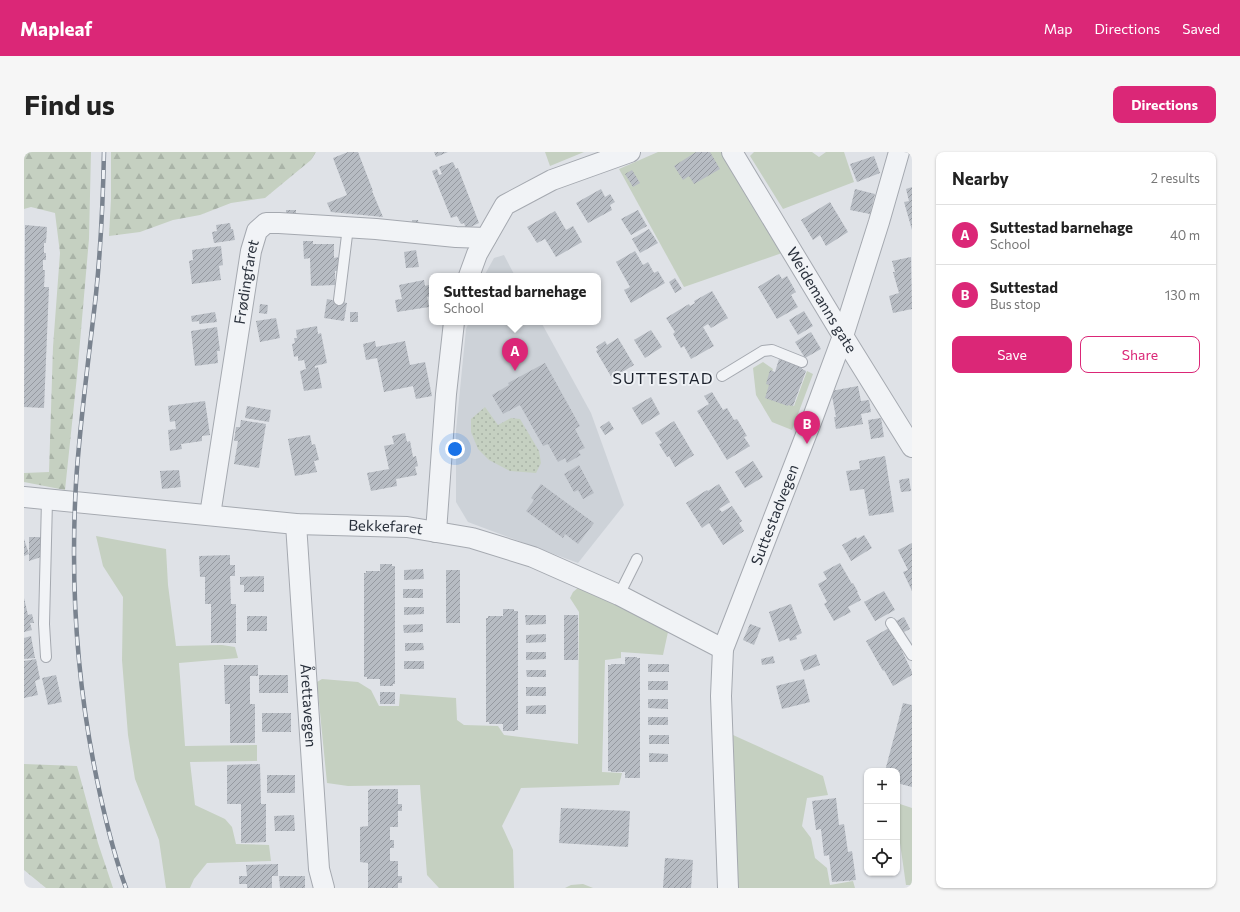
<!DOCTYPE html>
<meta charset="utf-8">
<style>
body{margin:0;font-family:Commissioner,sans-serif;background:#f6f6f6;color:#222}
.controls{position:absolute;right:12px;bottom:12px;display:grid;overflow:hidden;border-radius:8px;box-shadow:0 1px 3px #0004}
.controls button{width:36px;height:36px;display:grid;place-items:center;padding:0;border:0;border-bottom:1px solid #e0e0e0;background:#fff;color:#222;font:20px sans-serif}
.you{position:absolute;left:431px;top:297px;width:14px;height:14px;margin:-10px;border:3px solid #fff;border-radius:50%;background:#1a73e8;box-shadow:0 0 0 6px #1a73e833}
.badge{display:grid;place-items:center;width:26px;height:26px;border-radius:50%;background:#db2777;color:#fff;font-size:13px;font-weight:700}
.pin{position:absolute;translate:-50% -33px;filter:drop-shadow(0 1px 2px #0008)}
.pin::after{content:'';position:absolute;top:21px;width:14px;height:12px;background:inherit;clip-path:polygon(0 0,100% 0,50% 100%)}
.popup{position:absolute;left:405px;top:121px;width:172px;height:52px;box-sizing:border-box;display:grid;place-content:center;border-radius:8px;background:#fff;filter:drop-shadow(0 1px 3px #0005);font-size:13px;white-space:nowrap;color:#767676}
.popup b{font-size:15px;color:#222}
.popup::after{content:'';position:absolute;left:50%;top:100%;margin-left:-8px;border:8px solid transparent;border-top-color:#fff}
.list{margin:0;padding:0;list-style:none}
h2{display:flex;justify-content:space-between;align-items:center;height:52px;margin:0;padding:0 16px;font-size:17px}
h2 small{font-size:13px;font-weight:400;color:#767676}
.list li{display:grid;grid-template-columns:26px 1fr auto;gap:12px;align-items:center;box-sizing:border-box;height:60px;padding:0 16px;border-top:1px solid #e0e0e0}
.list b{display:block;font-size:15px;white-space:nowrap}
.list p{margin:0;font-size:13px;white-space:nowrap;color:#767676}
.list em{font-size:13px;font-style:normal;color:#767676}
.actions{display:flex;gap:8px;padding:12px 16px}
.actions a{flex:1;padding:9px 0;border:1px solid #db2777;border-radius:8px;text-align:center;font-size:14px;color:#db2777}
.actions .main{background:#db2777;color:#fff}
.icon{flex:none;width:22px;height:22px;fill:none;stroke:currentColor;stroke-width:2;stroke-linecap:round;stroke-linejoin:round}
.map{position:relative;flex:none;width:888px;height:736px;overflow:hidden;border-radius:8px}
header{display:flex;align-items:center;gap:24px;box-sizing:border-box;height:56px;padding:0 20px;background:#db2777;color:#fff}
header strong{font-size:19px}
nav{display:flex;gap:22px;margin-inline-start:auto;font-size:14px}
.intro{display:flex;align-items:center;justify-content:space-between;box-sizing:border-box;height:96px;padding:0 24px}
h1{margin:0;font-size:28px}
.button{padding:10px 18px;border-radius:8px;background:#db2777;color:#fff;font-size:14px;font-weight:700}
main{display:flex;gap:24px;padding:0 24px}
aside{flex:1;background:#fff;border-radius:8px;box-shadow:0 1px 3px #0004}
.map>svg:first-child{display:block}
.built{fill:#cdd2d8}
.grass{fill:#c5d0c1}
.forest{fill:url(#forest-firs)}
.park{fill:url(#park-dots)}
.building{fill:url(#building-hatch)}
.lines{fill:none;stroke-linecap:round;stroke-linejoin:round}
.lane-casing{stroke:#a5a9b0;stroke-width:12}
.street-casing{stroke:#a5a9b0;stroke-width:22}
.lane{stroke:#f1f3f6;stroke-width:10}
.street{stroke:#f1f3f6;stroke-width:20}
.rail-casing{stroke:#7a838f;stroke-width:4.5}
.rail{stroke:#eef1f5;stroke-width:3;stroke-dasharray:9;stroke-linecap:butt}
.labels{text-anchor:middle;stroke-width:4;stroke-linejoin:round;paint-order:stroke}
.street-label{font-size:15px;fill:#2a313c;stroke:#eef1f5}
.neighbourhood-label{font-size:16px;letter-spacing:1px;fill:#1c222d;stroke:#eef1f5}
</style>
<header>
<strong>Mapleaf</strong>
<nav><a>Map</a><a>Directions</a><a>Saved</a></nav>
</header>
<div class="intro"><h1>Find us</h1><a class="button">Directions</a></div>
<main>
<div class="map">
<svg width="888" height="736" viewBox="0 0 888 736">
<defs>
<pattern id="forest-firs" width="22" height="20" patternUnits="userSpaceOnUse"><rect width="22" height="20" fill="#c5d0c1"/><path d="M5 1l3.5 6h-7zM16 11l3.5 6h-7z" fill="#a9b3a7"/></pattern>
<pattern id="park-dots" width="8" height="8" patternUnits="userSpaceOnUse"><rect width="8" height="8" fill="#c5d0c1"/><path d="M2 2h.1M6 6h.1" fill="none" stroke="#a9b3a7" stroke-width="1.8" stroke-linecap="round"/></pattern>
<pattern id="building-hatch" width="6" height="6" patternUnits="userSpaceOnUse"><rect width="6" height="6" fill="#b7bcc3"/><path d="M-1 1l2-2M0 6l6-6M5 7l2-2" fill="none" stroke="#9599a0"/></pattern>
</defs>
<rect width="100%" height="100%" fill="#dfe2e7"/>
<g class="built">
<path d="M480 103 491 124H460L470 106Z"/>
<path d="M445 170H517L567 261 600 353 554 411 444 370 432 350V278L442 177Z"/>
</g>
<g class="grass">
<path d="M521 0H560L526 14Z"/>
<path d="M634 0H700L758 101 660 135 595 17Z"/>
<path d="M730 0H788L795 5 802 0H820L830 30 759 57 726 4Z"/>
<path d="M739 210 749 217 744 231 748 233 744 245 770 254 783 219 789 222 768 278 748 270 732 243 729 216Z"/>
<path d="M72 384 142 397 144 433 152 494 198 493 211 495 214 506 155 511 161 594 233 593V609L166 610 171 653 201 667 208 675 212 692 245 693 247 709 183 711 170 727 166 736H142L135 688 111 627 104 583 98 508 99 445 79 414Z"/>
<path d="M555 435 572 441 644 480 639 503 597 500V506L581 508 578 620 598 621 595 633 497 636 478 674 489 698 490 736H415L403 723 396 633 324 634 303 631 293 530 298 527 334 530 347 538 355 554H375L376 542 432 546 433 568 440 573 474 574 480 583 554 592 555 460 546 446 549 440Z"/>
<path d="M709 583 799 624 804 643 783 646 778 674 787 686 791 706 803 716 806 733 829 729 831 736H714Z"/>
<path d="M873 651 888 656V733H882L873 670Z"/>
<path d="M559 732 569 736H541L547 733Z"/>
</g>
<g class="forest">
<path d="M0 0H67L65 87 53 224 41 338 0 330V321L25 320 29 195 36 101 31 61 7 55 0 57Z"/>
<path d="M87 0H292L287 8 241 46 207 51 176 63 149 68 116 80 85 84 87 47Z"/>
<path d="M0 612 53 614 74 691 89 736H22L0 718Z"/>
</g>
<path class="park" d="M461 255 474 273 487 266 496 267 515 299 517 311 512 321 486 319 465 308 454 297 447 280V267Z"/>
<g class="building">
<path d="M324 0H334L349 39H348L359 65 307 60 303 51 323 43 309 6Z"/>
<path d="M410 0H424L412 5Z"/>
<path d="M672 0H686L696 17 670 32 665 24 659 28 650 14Z"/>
<path d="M850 4 856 21 833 30 826 12Z"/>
<path d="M429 10 432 17 434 16 455 71 442 77 440 71 437 72 433 64 427 66 408 19 413 17 415 23 418 22 415 15Z"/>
<path d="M608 18 616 31 609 35 601 22Z"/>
<path d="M888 35V78L880 50 885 49 882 37Z"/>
<path d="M577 37 581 45 586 42 591 50 586 53 588 58 564 71 552 51Z"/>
<path d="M831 37 851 42 846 62 826 58Z"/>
<path d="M806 50 824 80 802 94 796 83 789 88 777 68Z"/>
<rect x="262" y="58" width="10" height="6"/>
<path d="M614 58 623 74 607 83 597 67Z"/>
<path d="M531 59 542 78 549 74 558 90 532 105 521 87 513 91 503 75Z"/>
<path d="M388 68H394L395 75 388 76Z"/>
<path d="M206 71 207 77H209L211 88 190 91 188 80 193 79 192 73Z"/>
<path d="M1 73 23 75 22 91H20V101H22V108H19V118H21L20 135H25L20 256 0 255Z"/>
<path d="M625 77 634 91 616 101 608 87Z"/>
<path d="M279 89H289V92H310V106L314 105V119H311V133L287 134 286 106 280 107Z"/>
<path d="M197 94 199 113 195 114 197 128 168 132 165 109 169 108 168 98Z"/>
<path d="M392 98 395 115 382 116 380 100Z"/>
<path d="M611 99 619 113 624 110 630 121 634 119 641 131 607 151 600 138 606 135 592 110Z"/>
<path d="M887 105 888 157 869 161 865 144 875 141 869 120H871L868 109Z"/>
<path d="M755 122 758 127 763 124 772 140 767 143 774 155 753 167 734 135Z"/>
<path d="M651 126 658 137 651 141 645 130Z"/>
<path d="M400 128 401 134 405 133 407 144 403 145 405 155 373 160 371 148 378 147 375 133Z"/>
<path d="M688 139 704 166 687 176 684 172 679 175 690 194 667 207 660 194 657 196 649 182 651 180 642 166 665 152 666 154 671 151 670 149Z"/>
<path d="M303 147 323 151 320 169 300 166Z"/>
<path d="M236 152 244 153 243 162 235 161Z"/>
<path d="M780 159 789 174 774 183 765 168Z"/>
<path d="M191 160 193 170 175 172V169L168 170 167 164Z"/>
<rect x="326" y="160" width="8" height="10"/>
<path d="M252 166 256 186 236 190 232 169Z"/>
<path d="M293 174 294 182 297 181 303 211 291 214V216L294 215 298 236 280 239 276 219 282 217 280 208 274 209V204L270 205 268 192 271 191 270 186H273L272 178Z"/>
<path d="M193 175 196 199H193L194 211 171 214 167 179Z"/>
<path d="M627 178 638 195 621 206 610 188Z"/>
<path d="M787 180 797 197 781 206 771 190Z"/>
<path d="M594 186 610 213 588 226 572 199 574 198 572 195 581 189 583 193Z"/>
<path d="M351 189 352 195 381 189 386 213 401 210 408 244 392 247 389 234 360 240 353 206 342 208 339 192Z"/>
<path d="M755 207 778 215V217L782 219 769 254 764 253V254L741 246 745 233 742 232 746 218 751 220Z"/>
<path d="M521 211 556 274 551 277 561 296 554 299 557 303 543 311 541 306 534 310 524 292 519 294 496 253 479 262 468 243 485 233 484 231Z"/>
<path d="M834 234 837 249 845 248 847 260 837 262 839 272 812 277 810 265H812L807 239Z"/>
<path d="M688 240 699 258 703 256 710 268 713 267 723 284 720 285 726 294 703 308 673 259 685 252 680 244Z"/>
<path d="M627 245 636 262 618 273 608 256Z"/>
<path d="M181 249 186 283 178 284V289L157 292 158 297 146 299 144 278 152 277 151 269 146 270 144 254Z"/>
<path d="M223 254 247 258 245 270 221 266Z"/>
<path d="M857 266 860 285 847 287 844 268Z"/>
<path d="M217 268 242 272 235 316 210 312 214 289H210L212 275H216Z"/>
<path d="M585 269 590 277 581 283 576 275Z"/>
<path d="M650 269 670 303 651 315 645 304 643 305 635 292 638 291 631 281Z"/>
<path d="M381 281 383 290 386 289 389 305 392 304 394 314 391 315 393 323 372 327 373 334 347 339 343 321 365 317 360 294 370 292 368 284Z"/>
<path d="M286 283 288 293 291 292 295 308 290 309 293 320 271 324 264 287Z"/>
<path d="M861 304 870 360 845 364 840 337 826 339 822 319 836 317 835 309Z"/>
<path d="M729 309 739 325 721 336 711 320Z"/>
<path d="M555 313 570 341 559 347 554 338 550 340 540 322Z"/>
<path d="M155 318 157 335 138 337 136 319Z"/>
<path d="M885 326 887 339 877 340 875 328Z"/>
<path d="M517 332 570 371 554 392 541 382 539 386 502 359 510 348 507 346Z"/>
<path d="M695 332 706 350 695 357 698 360 708 354 718 369 715 371 720 379 699 393 685 371 678 376 662 351 683 338 684 339Z"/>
<path d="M840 383 848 396 827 409 818 393 832 385 833 387Z"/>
<path d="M5 385H17V405L5 409V402L0 404V387L5 402Z"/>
<path d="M888 391V439L879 420 884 418 874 398Z"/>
<path d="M206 403V413H211V424H206L207 452H212V491H187V452H181V425H176L175 404Z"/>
<path d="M816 411 828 432 829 431 834 440H833L837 448 824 455 827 460 810 469 800 452 803 450 794 432 803 427 799 420Z"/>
<path d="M356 412H368V414H371V532H369V534H356V527H343V525H340V421H342V419H356Z"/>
<path d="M399 417 400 427 380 428V418Z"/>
<rect x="422" y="418" width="14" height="53"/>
<path d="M240 424V440H220V433H216V425Z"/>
<rect x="379" y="437" width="20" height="9"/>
<path d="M860 439 871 458 851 469 840 450Z"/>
<path d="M0 446 4 463 8 462 10 471H6L8 478 0 480Z"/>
<path d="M767 452 778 481 772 484 773 487 766 489 765 486 755 490 745 460Z"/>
<path d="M380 455H400V462L380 463Z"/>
<path d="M479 457H490V459H494V578H491V579H479V572H465V570H462V466H464V464H479Z"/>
<path d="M501 463H522V472L502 473Z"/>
<rect x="540" y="463" width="14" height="45"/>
<rect x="223" y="464" width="20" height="15"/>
<path d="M880 465 886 477 878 481 872 469Z"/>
<path d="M399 472V480L380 481 379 473Z"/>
<path d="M726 472 737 476 730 493 719 488Z"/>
<path d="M865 476 872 490 875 488 881 498 878 499 888 520V523L869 534 860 518 859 519 842 489Z"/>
<path d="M522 482V490L502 491V483Z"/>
<path d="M7 484 11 506 0 507V486Z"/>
<path d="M381 491H399L400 498 381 499Z"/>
<path d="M502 500H522V507L502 508Z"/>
<path d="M792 502 796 513 780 519 776 508Z"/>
<path d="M749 504 751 511 738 513 737 507Z"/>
<path d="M601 505H613V506H616V626H601V620H587V619H584V513H587V512H601Z"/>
<path d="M12 507 16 527 11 529 14 543 0 546V509Z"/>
<rect x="380" y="509" width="20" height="8"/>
<rect x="624" y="512" width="21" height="8"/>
<path d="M200 513H234V524H226V552H231V591H206V552H201Z"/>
<path d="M502 518H522V525H503Z"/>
<path d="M32 523 38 550 24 553 18 526Z"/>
<rect x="235" y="523" width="29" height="18"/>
<path d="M780 527 786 550 758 557 752 534Z"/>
<rect x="624" y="529" width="20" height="9"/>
<rect x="502" y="535" width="20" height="9"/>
<rect x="356" y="540" width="15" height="12"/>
<path d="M624 547H644V557L624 556Z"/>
<path d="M879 551 888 553V635L873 631V619H861Z"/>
<path d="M522 553V562H502V554Z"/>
<rect x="238" y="561" width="29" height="19"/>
<rect x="624" y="565" width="20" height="8"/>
<rect x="625" y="583" width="20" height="9"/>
<path d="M625 601 644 602V610H625Z"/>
<path d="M236 612 237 652H242V690L217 691V652H203V613Z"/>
<rect x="243" y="623" width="28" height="18"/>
<path d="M346 637H374V652H378V659H374V675H366V688H370V696H366V709H374V724H378V731H374V736H344V711L336 710V675L344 674V639Z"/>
<path d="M812 646 815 673 820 672 824 700 828 699 832 728 808 730 805 703 800 704 797 677 792 678 788 649Z"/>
<path d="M537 656 606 659 604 695 535 691Z"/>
<path d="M270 663 271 679H251L250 664Z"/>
<path d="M641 706 669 708 667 736H639Z"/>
<path d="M254 712V724H248V736H223V732H215V724H223L222 713Z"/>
<path d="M255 724H281V736H256Z"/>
</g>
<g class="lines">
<g class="lane-casing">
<g id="lane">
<path d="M315 148 324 75"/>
<path d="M698 224 739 199 748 198 778 210"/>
<path d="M595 443 613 407"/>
<path d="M867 471 888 503"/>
<path d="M22 505 20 472 23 348"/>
</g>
</g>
<g class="street-casing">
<g id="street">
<path id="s1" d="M708 0 819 184 888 295"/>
<path d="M445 124 453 102 481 53 528 28 606 0"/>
<path id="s2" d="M0 345 272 372 383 375 448 386 509 405 595 443 699 497"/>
<path id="s3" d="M186 363 227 99 233 79 242 71H255L352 77 432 85 462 86"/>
<path id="s4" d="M272 372 295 717 300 736"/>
<path d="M412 380 422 242 430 170"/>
<path id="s5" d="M704 736 697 544 699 497 789 265 819 184 855 70 875 0"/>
</g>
</g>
<use href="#lane" class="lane"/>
<use href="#street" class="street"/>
<g class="rail-casing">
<path id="rail" d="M80 0C79 47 77 94 72 142 65 205 56 268 52 331 46 437 53 539 76 642 83 674 91 706 102 736"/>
</g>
<use href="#rail" class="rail"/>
</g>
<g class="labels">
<g class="street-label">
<text dy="5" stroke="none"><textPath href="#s3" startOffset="236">Frødingfaret</textPath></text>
<text dy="5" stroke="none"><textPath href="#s1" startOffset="173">Weidemanns gate</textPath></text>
<text dy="5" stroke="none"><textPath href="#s5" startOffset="383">Suttestadvegen</textPath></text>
<text dy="5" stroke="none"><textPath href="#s2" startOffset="363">Bekkefaret</textPath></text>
<text dy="5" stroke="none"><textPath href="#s4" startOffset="182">Årettavegen</textPath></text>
</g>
<g class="neighbourhood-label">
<text x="639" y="232">SUTTESTAD</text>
</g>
</g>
</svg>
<div class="controls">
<button>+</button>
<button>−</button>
<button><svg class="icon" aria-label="locate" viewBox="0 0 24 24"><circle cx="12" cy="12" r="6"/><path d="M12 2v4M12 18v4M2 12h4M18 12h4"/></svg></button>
</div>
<div class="you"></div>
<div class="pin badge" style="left:491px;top:219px">A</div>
<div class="popup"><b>Suttestad barnehage</b>School</div>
<div class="pin badge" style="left:783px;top:292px">B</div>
</div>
<aside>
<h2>Nearby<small>2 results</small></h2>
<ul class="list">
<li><span class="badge">A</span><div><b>Suttestad barnehage</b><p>School</p></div><em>40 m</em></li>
<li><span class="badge">B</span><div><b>Suttestad</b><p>Bus stop</p></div><em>130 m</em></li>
</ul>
<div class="actions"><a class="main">Save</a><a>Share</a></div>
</aside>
</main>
